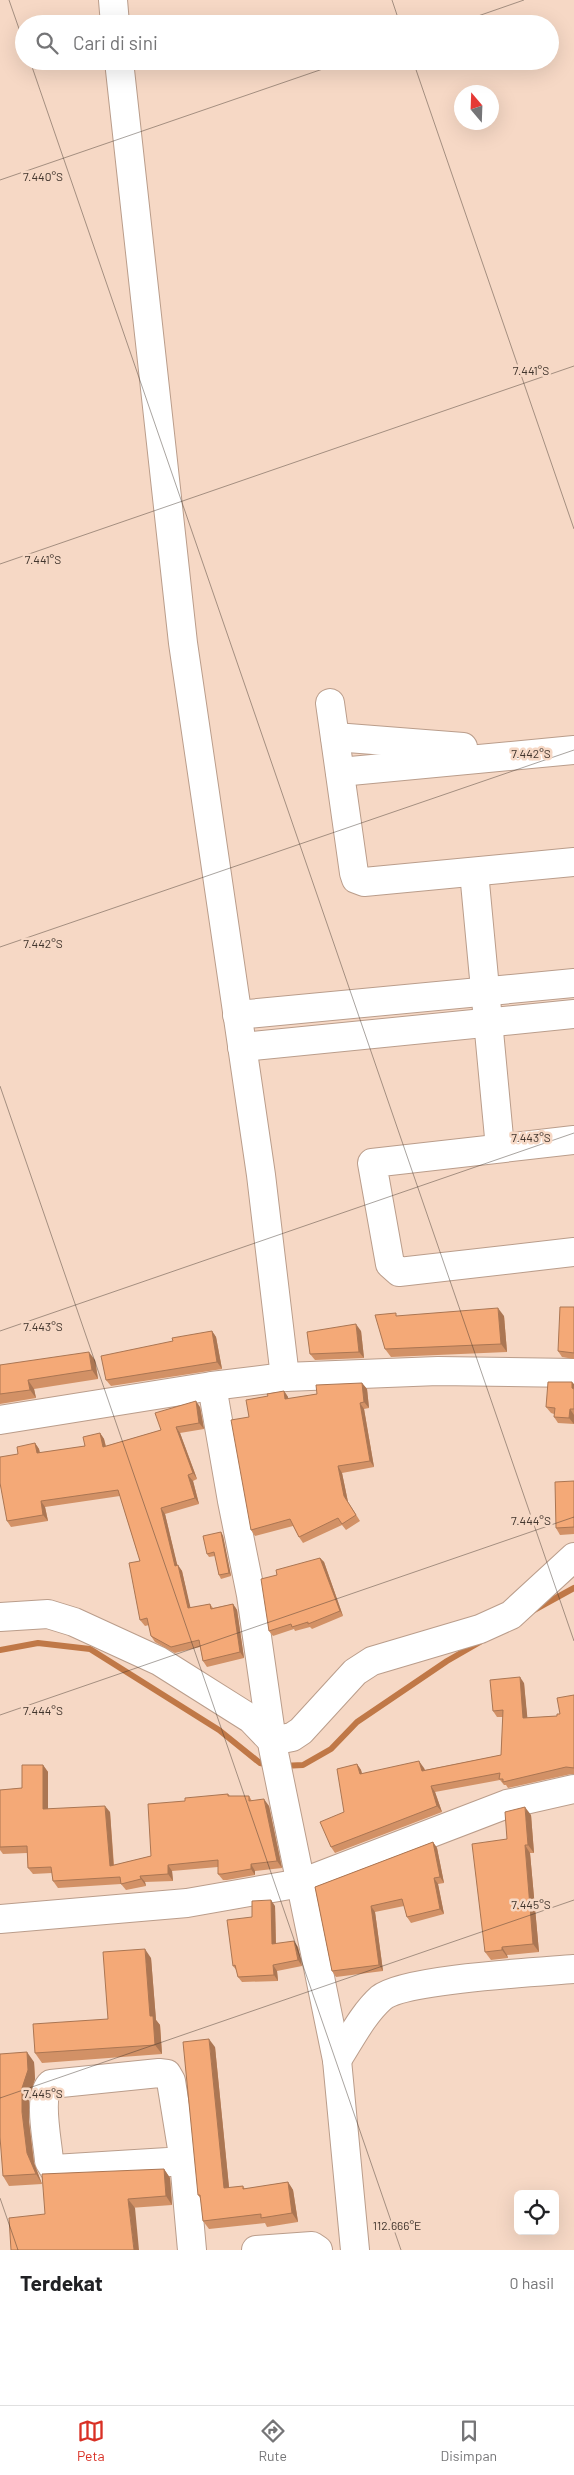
<!DOCTYPE html>
<html lang="id">
<meta charset="utf-8">
<style>
body{margin:0;font-family:Barlow,sans-serif;background:#f2f2f2;color:#202124}
.controls{position:absolute;right:15px;bottom:15px;display:grid;overflow:hidden;border-radius:8px;box-shadow:0 5px 20px #0002}
.controls button{width:45px;height:45px;display:grid;place-items:center;padding:0;border:0;border-bottom:1px solid #e0e0e0;background:#fff;color:#202124;font:25px sans-serif}
.compass{position:absolute;left:454px;top:85px;width:45px;height:45px;border-radius:50%;background:#fff;box-shadow:0 5px 20px #0002;rotate:341deg}
.list{margin:0;padding:0;list-style:none}
h2{display:flex;justify-content:space-between;align-items:center;height:65px;margin:0;padding:0 20px;font-size:21px}
h2 small{font-size:16px;font-weight:400;color:#757577}
.icon{flex:none;width:28px;height:28px;fill:none;stroke:currentColor;stroke-width:2;stroke-linecap:round;stroke-linejoin:round}
.map{position:relative;flex:none;width:574px;height:2250px;overflow:hidden}
.search{position:absolute;background:#fff;box-shadow:0 5px 20px #0002;left:15px;right:15px;top:15px;height:55px;display:flex;align-items:center;gap:12px;box-sizing:border-box;padding:0 18px;border-radius:28px;color:#757577;font-size:19px}
.sheet{height:155px;background:#fff}
nav{display:flex;justify-content:space-around;align-items:center;box-sizing:border-box;height:70px;border-top:1px solid #e0e0e0;background:#fff;font-size:14px;color:#757577}
nav a{display:grid;justify-items:center;gap:2px}
nav .on{color:#d93025}
.map>svg:first-child{display:block}
.lines{fill:none;stroke-linecap:round;stroke-linejoin:round}
.stream{stroke:#c07847;stroke-width:6}
.minor-casing{stroke:#ba9d8b;stroke-width:30}
.minor{stroke:#fff;stroke-width:28}
.wall{fill:#d29166}
.shaded-wall{fill:#ab7653}
.building{fill:#f4a977;stroke:#ab7653}
.ticks{fill:none;stroke:#41352d;stroke-width:1;stroke-opacity:0.45}
.ticks-label{font-size:12px;text-anchor:middle;fill:#41352d;stroke:#f6d8c5;stroke-width:5;stroke-linejoin:round;paint-order:stroke}
</style>
<div class="map">
<svg width="574" height="2250" viewBox="0 0 574 2250">
<rect width="100%" height="100%" fill="#f6d8c5"/>
<g class="lines">
<g class="stream">
<path d="M534 1610 574 1588"/>
<path d="M0 1650 38 1643 90 1649 219 1730 260 1763 270 1765"/>
<path d="M282 1766 303 1765 331 1749 357 1722 447 1661 480 1642"/>
</g>
<g class="minor-casing">
<g id="minor">
<path d="M113 0 115 24"/>
<path d="M119 61 183 643 261 1175 285 1377"/>
<path d="M330 703 354 873 356 879 364 882 574 862"/>
<path d="M335 737 463 747"/>
<path d="M340 772 574 750"/>
<path d="M474 872 500 1148"/>
<path d="M237 1015 574 983"/>
<path d="M242 1047 574 1014"/>
<path d="M574 1140 372 1163 390 1264 399 1272 574 1252"/>
<path d="M212 1386 232 1501 251 1595 273 1748 337 2060 355 2250"/>
<path d="M0 1420 212 1386 285 1377 438 1371 574 1373"/>
<path d="M0 1617 48 1614 74 1622 159 1661 251 1719 272 1741 292 1737 301 1731 355 1672 372 1661 480 1629 511 1615 574 1557"/>
<path d="M0 1919 187 1903 301 1883 507 1804 574 1789"/>
<path d="M337 2060C350 2040 363 2014 381 1998 403 1979 539 1972 574 1969"/>
<path d="M184 2161 54 2169 49 2161C48 2143 37 2096 51 2084L159 2073 167 2074 171 2081 184 2161 192 2250"/>
<path d="M256 2250 312 2246 318 2250"/>
</g>
</g>
<use href="#minor" class="minor"/>
</g>
<g class="wall">
<path d="M574 1307V1359L562 1357 558 1351Z"/>
<path d="M398 1316H504L507 1352 391 1357 385 1349Z"/>
<path d="M212 1331 216 1337 222 1369 111 1386 106 1380 173 1341Z"/>
<path d="M361 1331 364 1358 315 1360 310 1354Z"/>
<path d="M95 1360 98 1379 34 1389 36 1398 0 1404V1365Z"/>
<path d="M362 1383 367 1389 369 1408 364 1409 374 1467 342 1473 348 1502 360 1521 346 1530 342 1525 303 1543 299 1537 293 1526 255 1536 251 1530 249 1417 268 1396 284 1391 288 1397V1399L317 1394Z"/>
<path d="M574 1384V1424L558 1423 554 1417V1414L551 1413 546 1407Z"/>
<path d="M200 1407 204 1429 180 1433 197 1479 193 1481 199 1504 165 1514 177 1565 182 1571 190 1608 210 1604 213 1608 233 1604 237 1610 244 1658 207 1667 203 1661 200 1647 175 1653 155 1642 151 1636 149 1625 145 1626 140 1620V1561L120 1496 45 1507 48 1521 11 1527 7 1521 18 1454 35 1443 39 1449 40 1453 85 1446 100 1433 104 1439 106 1446 161 1430Z"/>
<path d="M574 1481V1534L560 1535 556 1528Z"/>
<path d="M221 1532 223 1536 231 1576 221 1579 219 1575 215 1556 209 1557 207 1554Z"/>
<path d="M320 1558 324 1562 343 1616 312 1629 310 1627 295 1631 294 1629 273 1636 269 1631 277 1575Z"/>
<path d="M524 1683 527 1718 557 1716 560 1714 574 1695V1774H571L508 1788 506 1785H504L500 1780 435 1792 442 1812 335 1853 331 1847 344 1812 357 1764 361 1770 362 1774 424 1768 425 1770 501 1755 503 1717H497L493 1711Z"/>
<path d="M43 1765 48 1772V1809L110 1812 114 1865 151 1856 185 1801 228 1794 230 1796H249L252 1801 269 1806 282 1868 255 1871V1875L227 1880H223L218 1874V1867L172 1871 173 1881 145 1882 146 1886 126 1890 121 1884 58 1888 53 1881 52 1873 33 1874 28 1868 27 1853 3 1854 0 1850V1790L22 1788Z"/>
<path d="M531 1815 534 1853H530L539 1952 507 1955 508 1958 491 1960 485 1952 507 1839Z"/>
<path d="M433 1842 437 1848 444 1883 438 1884 444 1914 411 1923 407 1917 404 1906 375 1912 383 1971 336 1977 332 1971 315 1887Z"/>
<path d="M275 1906 276 1944 298 1947 302 1966 277 1971 278 1981 242 1982 238 1977 237 1971 233 1966 252 1917Z"/>
<path d="M151 1958 156 2020 160 2025 162 2054 42 2063 35 2053 108 2019Z"/>
<path d="M215 2047 229 2188 243 2186 245 2189 288 2182 293 2190 298 2222 267 2227 265 2223 209 2229 203 2221 201 2199 198 2195Z"/>
<path d="M34 2062 35 2079 29 2097V2122L34 2163 42 2184 9 2186 3 2176Z"/>
<path d="M164 2169 170 2178 172 2205 45 2214Z"/>
</g>
<g class="shaded-wall">
<path d="M498 1308 504 1316 507 1352 501 1344Z"/>
<path d="M356 1324 361 1331 364 1358 359 1352Z"/>
<path d="M212 1331 216 1337 222 1369 217 1362Z"/>
<path d="M89 1352 95 1360 98 1379 92 1370Z"/>
<path d="M28 1380 34 1389 36 1398 30 1390Z"/>
<path d="M572 1382 574 1384V1392L572 1388Z"/>
<path d="M362 1383 367 1389 369 1408 364 1402Z"/>
<path d="M284 1391 288 1397 289 1406 285 1399Z"/>
<path d="M196 1401 200 1407 204 1429 199 1423Z"/>
<path d="M360 1403 364 1409 374 1467 370 1461Z"/>
<path d="M570 1409 574 1415V1424L569 1418Z"/>
<path d="M176 1427 180 1433 197 1479 193 1473Z"/>
<path d="M100 1433 104 1439 107 1453 103 1447Z"/>
<path d="M35 1443 39 1449 41 1459 37 1453Z"/>
<path d="M338 1466 342 1473 348 1502 360 1521 344 1496Z"/>
<path d="M188 1475 193 1481 199 1504 195 1498Z"/>
<path d="M41 1501 45 1507 48 1521 43 1515Z"/>
<path d="M161 1508 165 1514 179 1572 175 1566Z"/>
<path d="M221 1532 223 1536 231 1576 229 1573Z"/>
<path d="M320 1558 324 1562 343 1616 340 1611Z"/>
<path d="M178 1565 182 1571 192 1614 188 1608Z"/>
<path d="M233 1604 237 1610 244 1658 240 1652Z"/>
<path d="M520 1677 524 1683 528 1724 523 1718Z"/>
<path d="M419 1761 424 1768 427 1777 422 1771Z"/>
<path d="M357 1764 361 1770 364 1781 360 1774Z"/>
<path d="M43 1765 48 1772V1815L43 1809Z"/>
<path d="M431 1786 435 1792 442 1812 437 1806Z"/>
<path d="M264 1799 269 1806 282 1868 277 1861Z"/>
<path d="M105 1806 110 1812 114 1872 110 1866Z"/>
<path d="M525 1807 531 1815 534 1853 528 1845Z"/>
<path d="M433 1842 437 1848 444 1883 440 1877Z"/>
<path d="M525 1845 530 1853 539 1952 533 1944Z"/>
<path d="M251 1864 255 1871V1875L251 1869Z"/>
<path d="M168 1865 172 1871 173 1881 168 1874Z"/>
<path d="M140 1876 145 1882 146 1886 141 1879Z"/>
<path d="M434 1878 438 1884 444 1914 440 1909Z"/>
<path d="M271 1900 275 1906 276 1950 272 1944Z"/>
<path d="M371 1906 375 1912 383 1971 379 1965Z"/>
<path d="M294 1941 298 1947 302 1966 298 1960Z"/>
<path d="M502 1947 507 1955 508 1958 502 1950Z"/>
<path d="M145 1949 151 1958 156 2020 160 2025 162 2054 155 2045 150 2016Z"/>
<path d="M273 1965 277 1971 278 1981 274 1975Z"/>
<path d="M209 2039 215 2047 230 2197 224 2188Z"/>
<path d="M27 2052 34 2062 35 2079 29 2097V2122L34 2163 42 2184 36 2174 27 2153 22 2112V2088Z"/>
<path d="M164 2169 170 2178 172 2205 166 2196Z"/>
<path d="M288 2182 293 2190 298 2222 292 2213Z"/>
<path d="M128 2199 135 2208 139 2250H134Z"/>
</g>
<g class="building">
<path d="M560 1307H574V1353L558 1351Z"/>
<path d="M498 1308 501 1344 385 1349 375 1315 396 1313V1316Z"/>
<path d="M356 1324 359 1352 310 1354 307 1332Z"/>
<path d="M212 1331 217 1362 106 1380 101 1356 173 1341 172 1338Z"/>
<path d="M89 1352 92 1370 28 1380 30 1390 0 1394V1365Z"/>
<path d="M548 1382H572V1388L574 1389V1409H570L569 1418 554 1417 555 1408 546 1407Z"/>
<path d="M362 1383 364 1402 360 1403 370 1461 338 1466 344 1496 356 1515 342 1524 338 1518 299 1537 290 1519 251 1530 231 1420 249 1417 246 1400 268 1396 267 1394 284 1391 285 1399 317 1394 316 1385Z"/>
<path d="M196 1401 199 1423 176 1427 193 1473 188 1475 195 1498 161 1508 175 1566 178 1565 188 1608 210 1604 211 1609 233 1604 240 1652 203 1661 199 1640 171 1647 151 1636 147 1618 140 1620 129 1563 140 1561 118 1490 41 1501 43 1515 7 1521 0 1483V1457L18 1454 17 1447 35 1443 37 1453 85 1446 83 1437 100 1433 103 1447 161 1430 155 1413Z"/>
<path d="M574 1481V1527L556 1528 555 1482Z"/>
<path d="M221 1532 229 1573 219 1575 214 1552 207 1554 203 1536Z"/>
<path d="M320 1558 340 1611 308 1624V1622L292 1627 291 1624 269 1631 261 1579 277 1575 276 1570Z"/>
<path d="M520 1677 523 1718 557 1716V1714H560L557 1698 574 1695V1768L566 1767 503 1782V1779H499L500 1773 431 1786 437 1806 331 1847 320 1822 344 1812 337 1769 357 1764 360 1774 419 1761 422 1771 501 1755 503 1710 493 1711 490 1680Z"/>
<path d="M22 1765H43V1809L105 1806 110 1866 151 1856 148 1804 185 1801V1798L228 1794V1796H249V1801L264 1799 277 1861 251 1864V1869L222 1874H218V1860L168 1865V1874L140 1876 141 1879 121 1884 120 1877 53 1881 51 1867 28 1868 27 1846 0 1847V1790L22 1788Z"/>
<path d="M525 1807 528 1845H525L533 1944 502 1947V1950L485 1952 472 1844 507 1839 505 1812Z"/>
<path d="M433 1842 440 1877 434 1878 440 1909 407 1917 402 1899 371 1906 379 1965 332 1971 315 1887Z"/>
<path d="M271 1900 272 1944 294 1941 298 1960 273 1965 274 1975 238 1977 235 1965 233 1966 227 1920 252 1917V1901Z"/>
<path d="M145 1949 150 2016H153L155 2045 35 2053 33 2024 108 2019 103 1952Z"/>
<path d="M209 2039 224 2188 243 2186V2189L288 2182 292 2213 261 2218V2214L203 2221 200 2195H198L183 2042Z"/>
<path d="M27 2052 28 2070 22 2088V2112L27 2153 36 2174 3 2176 0 2137V2054Z"/>
<path d="M164 2169 166 2196 128 2199 134 2250H11L9 2218 45 2214 42 2174Z"/>
</g>
<path class="ticks" d="M9 0 24 43M392 0 400 24M455 24 524 0M30 61 574 1641M413 61 574 529M0 180 346 61M0 564 574 366M0 947 574 750M0 1086 401 2250M0 1331 574 1133M0 1715 574 1517M0 2098 574 1900M0 2198 18 2250"/>
<g class="ticks-label">
<text x="43" y="181">7.440°S</text>
<text x="531" y="375">7.441°S</text>
<text x="43" y="564">7.441°S</text>
<text x="531" y="758">7.442°S</text>
<text x="43" y="948">7.442°S</text>
<text x="531" y="1142">7.443°S</text>
<text x="43" y="1331">7.443°S</text>
<text x="531" y="1525">7.444°S</text>
<text x="43" y="1715">7.444°S</text>
<text x="531" y="1909">7.445°S</text>
<text x="43" y="2098">7.445°S</text>
<text x="397" y="2230">112.666°E</text>
</g>
</svg>
<div class="controls">
<button><svg class="icon" aria-label="locate" viewBox="0 0 24 24"><circle cx="12" cy="12" r="6"/><path d="M12 2v4M12 18v4M2 12h4M18 12h4"/></svg></button>
</div>
<svg class="compass" viewBox="-18 -18 36 36"><path d="M0-13l5 13h-10z" fill="#e53935"/><path d="M0 13l5-13h-10z" fill="#757577"/></svg>
<div class="search"><svg class="icon" aria-label="search" viewBox="0 0 24 24"><circle cx="10" cy="10" r="6"/><path d="M15 15l6 6"/></svg>Cari di sini</div>
</div>
<section class="sheet">
<h2>Terdekat<small>0 hasil</small></h2>
<ul class="list">
</ul>
</section>
<nav>
<a class="on"><svg class="icon" aria-label="map" viewBox="0 0 24 24"><path d="M3 6l6-2 6 2 6-2v14l-6 2-6-2-6 2zM9 4v14M15 6v14"/></svg>Peta</a>
<a><svg class="icon" aria-label="directions" viewBox="0 0 24 24"><path d="M12 3l9 9-9 9-9-9zM9 14v-3h6M13 9l2 2-2 2"/></svg>Rute</a>
<a><svg class="icon" aria-label="saved" viewBox="0 0 24 24"><path d="M7 4h10v16l-5-4-5 4z"/></svg>Disimpan</a>
</nav>
